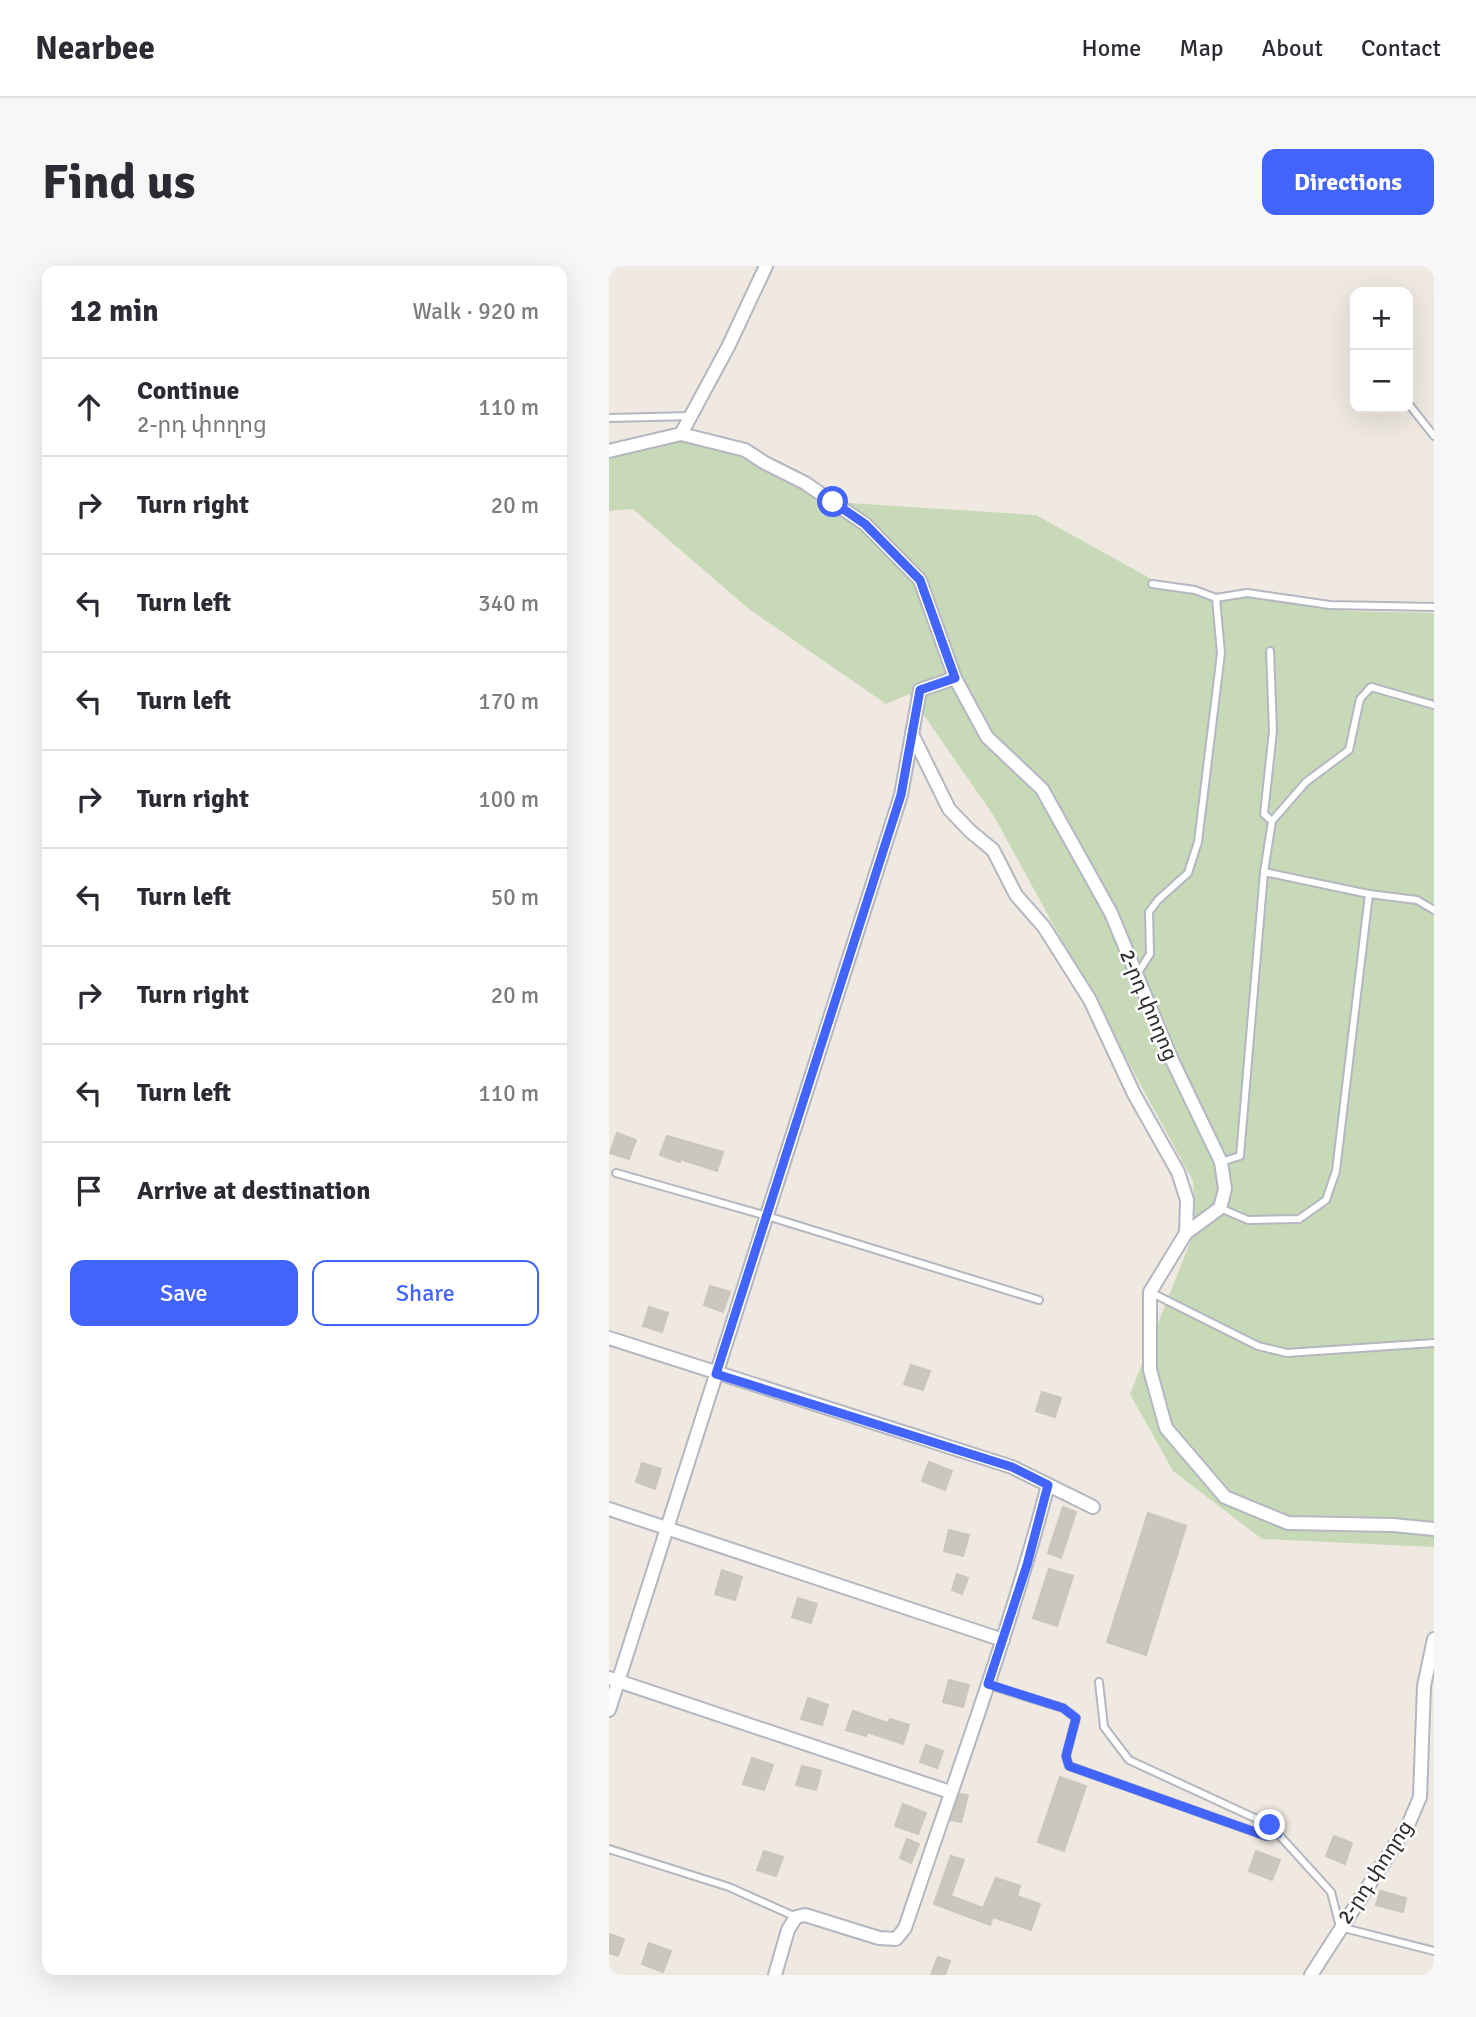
<!DOCTYPE html>
<meta charset="utf-8">
<style>
body{margin:0;font-family:Signika,"Noto Sans Armenian",sans-serif;background:#f7f7f7;color:#2b2b33}
.controls{position:absolute;right:21px;top:21px;display:grid;overflow:hidden;border-radius:14px;box-shadow:0 7px 28px #0002}
.controls button{width:63px;height:63px;display:grid;place-items:center;padding:0;border:0;border-bottom:2px solid #e1e1e2;background:#fff;color:#2b2b33;font:35px sans-serif}
.stop{position:absolute;width:21px;height:21px;margin:-16px;border:5px solid #4264fb;border-radius:50%;background:#fff}
.stop.end{background:#4264fb;border-color:#fff;box-shadow:0 2px 7px #0008}
.list{margin:0;padding:0;list-style:none}
h2{display:flex;justify-content:space-between;align-items:center;height:91px;margin:0;padding:0 28px;font-size:30px}
h2 small{font-size:23px;font-weight:400;color:#7c7c81}
.list li{display:grid;grid-template-columns:46px 1fr auto;gap:21px;align-items:center;box-sizing:border-box;height:98px;padding:0 28px;border-top:2px solid #e1e1e2}
.list b{display:block;font-size:26px;white-space:nowrap}
.list p{margin:0;font-size:23px;white-space:nowrap;color:#7c7c81}
.list em{font-size:23px;font-style:normal;color:#7c7c81}
.actions{display:flex;gap:14px;padding:21px 28px}
.actions a{flex:1;padding:16px 0;border:2px solid #4264fb;border-radius:14px;text-align:center;font-size:24px;color:#4264fb}
.actions .main{background:#4264fb;color:#fff}
.icon{flex:none;width:38px;height:38px;fill:none;stroke:currentColor;stroke-width:2;stroke-linecap:round;stroke-linejoin:round}
.map{position:relative;flex:none;width:825px;height:1709px;overflow:hidden;border-radius:14px}
header{display:flex;align-items:center;gap:42px;box-sizing:border-box;height:98px;padding:0 35px;background:#fff;border-bottom:2px solid #e1e1e2}
header strong{font-size:33px}
nav{display:flex;gap:38px;margin-inline-start:auto;font-size:24px}
.intro{display:flex;align-items:center;justify-content:space-between;box-sizing:border-box;height:168px;padding:0 42px}
h1{margin:0;font-size:49px}
.button{padding:18px 32px;border-radius:14px;background:#4264fb;color:#fff;font-size:24px;font-weight:700}
main{display:flex;gap:42px;padding:0 42px}
aside{flex:1;background:#fff;border-radius:14px;box-shadow:0 7px 28px #0002}
.map>svg:first-child{display:block}
.cemetery{fill:#c8d9b8}
.building{fill:#cbc7bf;stroke:#cbc5ba;stroke-width:2}
.lines{fill:none;stroke-linecap:round;stroke-linejoin:round}
.service-casing{stroke:#b4b7c1;stroke-width:10}
.minor-casing{stroke:#b4b7c1;stroke-width:16}
.service{stroke:#fff;stroke-width:6}
.minor{stroke:#fff;stroke-width:12}
.route{stroke:#4264fb;stroke-width:9}
.labels{text-anchor:middle;stroke-width:5;stroke-linejoin:round;paint-order:stroke}
.street-label{font-size:21px;fill:#2e2e2e;stroke:#fff}
</style>
<header>
<strong>Nearbee</strong>
<nav><a>Home</a><a>Map</a><a>About</a><a>Contact</a></nav>
</header>
<div class="intro"><h1>Find us</h1><a class="button">Directions</a></div>
<main>
<aside>
<h2>12 min<small>Walk · 920 m</small></h2>
<ul class="list">
<li><svg class="icon" aria-label="ahead" viewBox="0 0 24 24"><path d="M12 20V5M6 11l6-6 6 6"/></svg><div><b>Continue</b><p>2-րդ փողոց</p></div><em>110 m</em></li>
<li><svg class="icon" aria-label="right" viewBox="0 0 24 24"><path d="M7 20v-9h11M14 6l5 5-5 5"/></svg><div><b>Turn right</b></div><em>20 m</em></li>
<li><svg class="icon" aria-label="left" viewBox="0 0 24 24"><path d="M17 20v-9H6M10 6l-5 5 5 5"/></svg><div><b>Turn left</b></div><em>340 m</em></li>
<li><svg class="icon" aria-label="left" viewBox="0 0 24 24"><path d="M17 20v-9H6M10 6l-5 5 5 5"/></svg><div><b>Turn left</b></div><em>170 m</em></li>
<li><svg class="icon" aria-label="right" viewBox="0 0 24 24"><path d="M7 20v-9h11M14 6l5 5-5 5"/></svg><div><b>Turn right</b></div><em>100 m</em></li>
<li><svg class="icon" aria-label="left" viewBox="0 0 24 24"><path d="M17 20v-9H6M10 6l-5 5 5 5"/></svg><div><b>Turn left</b></div><em>50 m</em></li>
<li><svg class="icon" aria-label="right" viewBox="0 0 24 24"><path d="M7 20v-9h11M14 6l5 5-5 5"/></svg><div><b>Turn right</b></div><em>20 m</em></li>
<li><svg class="icon" aria-label="left" viewBox="0 0 24 24"><path d="M17 20v-9H6M10 6l-5 5 5 5"/></svg><div><b>Turn left</b></div><em>110 m</em></li>
<li><svg class="icon" aria-label="arrive" viewBox="0 0 24 24"><path d="M6 21V4h12l-3 4 3 4H6"/></svg><div><b>Arrive at destination</b></div></li>
</ul>
<div class="actions"><a class="main">Save</a><a>Share</a></div>
</aside>
<div class="map">
<svg width="825" height="1709" viewBox="0 0 825 1709">
<rect width="100%" height="100%" fill="#efe9e1"/>
<path class="cemetery" d="M71 172 122 183 224 236 427 249 566 326 620 328 739 345 825 347V1281L653 1273 564 1205 521 1128 586 964 584 915 385 550 300 428 277 438 140 343 24 243 0 245V190Z"/>
<g class="building">
<path d="M8 867 27 874 20 893 1 887Z"/>
<path d="M58 870 114 886 108 905 71 893V896L51 889Z"/>
<path d="M101 1020 121 1026 114 1046 95 1039Z"/>
<path d="M40 1041 59 1047 53 1066 34 1060Z"/>
<path d="M302 1099 321 1105 314 1124 295 1118Z"/>
<path d="M433 1126 452 1132 446 1151 427 1145Z"/>
<path d="M320 1196 343 1205 336 1224 313 1215Z"/>
<path d="M33 1197 52 1203 46 1223 27 1216Z"/>
<path d="M454 1241 467 1246 452 1292 439 1287Z"/>
<path d="M539 1247 577 1260 537 1389 498 1376Z"/>
<path d="M340 1264 360 1269 354 1290 335 1285Z"/>
<path d="M440 1303 464 1310 448 1360 424 1352Z"/>
<path d="M113 1304 133 1311 126 1334 106 1328Z"/>
<path d="M348 1308 359 1312 353 1328 343 1324Z"/>
<path d="M189 1332 208 1338 202 1357 183 1351Z"/>
<path d="M340 1414 360 1419 354 1441 334 1436Z"/>
<path d="M199 1432 219 1439 213 1459 192 1453Z"/>
<path d="M244 1445 279 1457 281 1453 300 1459 294 1478 258 1466 257 1470 237 1464Z"/>
<path d="M317 1479 334 1485 328 1502 311 1496Z"/>
<path d="M143 1492 164 1499 155 1524 134 1518Z"/>
<path d="M193 1500 212 1505 207 1524 187 1519Z"/>
<path d="M451 1511 477 1520 455 1585 429 1576Z"/>
<path d="M351 1528 359 1529 352 1556 342 1554Z"/>
<path d="M294 1538 317 1547 309 1568 286 1560Z"/>
<path d="M725 1570 743 1577 736 1598 717 1590Z"/>
<path d="M298 1573 310 1578 302 1597 291 1592Z"/>
<path d="M155 1585 174 1591 167 1610 148 1604Z"/>
<path d="M647 1585 671 1594 663 1614 640 1605Z"/>
<path d="M342 1590 355 1594 342 1630 374 1642 387 1612 411 1620 408 1630 431 1638 422 1664 384 1651 381 1659 325 1638Z"/>
<path d="M771 1625 797 1632 794 1646 767 1639Z"/>
<path d="M0 1668 15 1673 9 1690 0 1687Z"/>
<path d="M40 1677 62 1685 54 1706 33 1698Z"/>
<path d="M329 1691 341 1695 336 1709H322Z"/>
</g>
<g class="lines">
<g class="service-casing">
<g id="service">
<path d="M799 137 825 170"/>
<path d="M0 152 81 150"/>
<path d="M543 318 586 324 607 332 638 327 721 339 825 341"/>
<path d="M661 385 664 465 655 548 663 555"/>
<path d="M655 606 663 555 697 516 740 484 751 433 762 421 825 439"/>
<path d="M529 707 541 688 540 646 549 634 579 607 589 576 612 387 607 332"/>
<path d="M612 896 631 890 655 606 760 628 808 634 825 644"/>
<path d="M7 907 158 950 430 1034"/>
<path d="M611 942 639 954 690 953 717 934 727 905 760 628"/>
<path d="M541 1026 649 1080 678 1087 825 1077"/>
<path d="M490 1416 495 1461 520 1494 661 1559 722 1626 731 1661 825 1685"/>
<path d="M380 1419 454 1442 467 1452 457 1490 460 1500 657 1570 669 1568"/>
<path d="M0 1583 120 1621 187 1651"/>
</g>
</g>
<g class="minor-casing">
<g id="minor">
<path d="M72 168 119 81 157 0"/>
<path d="M0 185 72 168 136 184 156 197 196 217 256 258 311 314 346 412 378 471 433 523 502 647 562 792 612 896 616 923 611 942 577 967 541 1026V1104L557 1162 616 1231 679 1257 784 1259 825 1263"/>
<path d="M303 468 340 543 361 565 384 584 407 629 435 661 481 734 525 828 569 906 578 934 577 967"/>
<path d="M0 1072 403 1201 484 1241"/>
<path d="M0 1243 394 1374"/>
<path d="M0 1412 341 1526"/>
<path d="M0 1444 292 529 311 424 346 412"/>
<path d="M166 1709 179 1664 187 1651 196 1649 270 1672 287 1673 296 1662C345 1515 400 1369 439 1219"/>
<path d="M702 1709 800 1557 811 1531 815 1420 825 1373"/>
</g>
</g>
<use href="#service" class="service"/>
<use href="#minor" class="minor"/>
</g>
<g class="lines">
<path class="route" d="M224 236 256 258 311 314 346 412 311 424 292 529 107 1108 403 1201 439 1219 418 1299 379 1418 454 1442 467 1452 457 1490 460 1500 657 1570 669 1568 661 1559"/>
</g>
<g class="labels">
<g class="street-label">
<text transform="translate(540 739) rotate(67)" y="7">2-րդ փողոց</text>
<text transform="translate(766 1606) rotate(-57)" y="7">2-րդ փողոց</text>
</g>
</g>
</svg>
<div class="controls">
<button>+</button>
<button>−</button>
</div>
<div class="stop" style="left:224px;top:236px"></div>
<div class="stop end" style="left:661px;top:1559px"></div>
</div>
</main>
